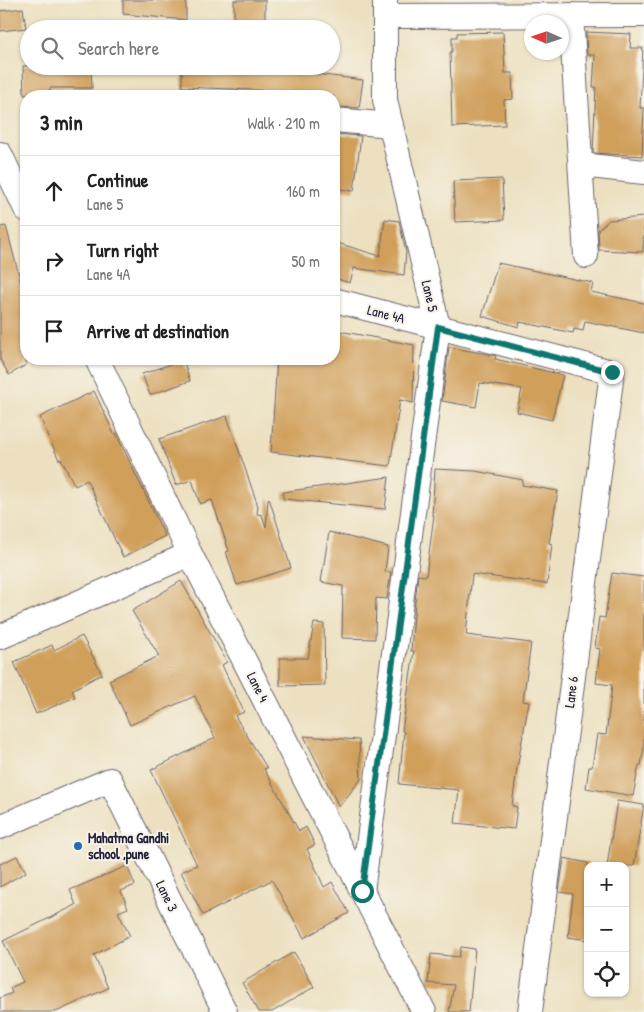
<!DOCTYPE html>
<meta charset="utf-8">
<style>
body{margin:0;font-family:"Patrick Hand",sans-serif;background:#f6f6f6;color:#222}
.controls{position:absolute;right:15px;bottom:15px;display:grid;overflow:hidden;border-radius:10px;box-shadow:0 1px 4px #0004}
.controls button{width:45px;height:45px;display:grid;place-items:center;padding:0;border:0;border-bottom:1px solid #e0e0e0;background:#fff;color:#222;font:25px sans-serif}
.compass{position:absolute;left:524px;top:15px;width:45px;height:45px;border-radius:50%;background:#fff;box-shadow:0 1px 4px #0004;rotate:273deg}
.stop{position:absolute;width:15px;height:15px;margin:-11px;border:4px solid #0f766e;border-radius:50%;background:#fff}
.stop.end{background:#0f766e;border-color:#fff;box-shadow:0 1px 5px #0008}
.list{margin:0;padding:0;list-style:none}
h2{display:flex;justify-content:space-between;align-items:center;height:65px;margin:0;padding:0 20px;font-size:21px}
h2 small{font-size:16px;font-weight:400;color:#767676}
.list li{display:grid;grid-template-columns:32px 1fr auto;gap:15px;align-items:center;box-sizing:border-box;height:70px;padding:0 20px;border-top:1px solid #e0e0e0}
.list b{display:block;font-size:19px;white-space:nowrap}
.list p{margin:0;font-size:16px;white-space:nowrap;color:#767676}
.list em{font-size:16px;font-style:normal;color:#767676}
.icon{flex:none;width:28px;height:28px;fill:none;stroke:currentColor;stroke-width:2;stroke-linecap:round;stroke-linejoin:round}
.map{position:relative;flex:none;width:644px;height:1012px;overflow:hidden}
.search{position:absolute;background:#fff;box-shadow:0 1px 4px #0004;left:20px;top:20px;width:320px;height:55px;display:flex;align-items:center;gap:12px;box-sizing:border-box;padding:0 18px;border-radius:28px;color:#767676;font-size:19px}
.panel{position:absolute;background:#fff;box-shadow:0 1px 4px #0004;left:20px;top:90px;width:320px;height:275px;border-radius:20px}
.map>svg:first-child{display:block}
.building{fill:#d09f5a}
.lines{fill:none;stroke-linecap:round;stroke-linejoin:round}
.street-casing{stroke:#69646a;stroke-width:26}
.street{stroke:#fff;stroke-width:24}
.route{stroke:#0f766e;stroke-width:6}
.poi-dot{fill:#1f6fb2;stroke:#f7f3e8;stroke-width:2}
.labels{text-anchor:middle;stroke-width:4;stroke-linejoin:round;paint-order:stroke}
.street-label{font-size:14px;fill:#22223b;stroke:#f7f3e8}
.poi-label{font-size:14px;font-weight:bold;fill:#22223b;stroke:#f7f3e8;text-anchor:start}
</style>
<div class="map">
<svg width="644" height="1012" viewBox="0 0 644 1012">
<rect width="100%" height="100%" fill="#f7f3e8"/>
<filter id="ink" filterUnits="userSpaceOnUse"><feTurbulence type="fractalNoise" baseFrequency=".02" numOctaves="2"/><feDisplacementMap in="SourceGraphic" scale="10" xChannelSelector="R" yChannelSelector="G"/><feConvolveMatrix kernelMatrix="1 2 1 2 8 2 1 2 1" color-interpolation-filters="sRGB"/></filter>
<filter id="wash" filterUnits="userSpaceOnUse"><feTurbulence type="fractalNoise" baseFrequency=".0096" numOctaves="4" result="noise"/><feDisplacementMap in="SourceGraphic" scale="20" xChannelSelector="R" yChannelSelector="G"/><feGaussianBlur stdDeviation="1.12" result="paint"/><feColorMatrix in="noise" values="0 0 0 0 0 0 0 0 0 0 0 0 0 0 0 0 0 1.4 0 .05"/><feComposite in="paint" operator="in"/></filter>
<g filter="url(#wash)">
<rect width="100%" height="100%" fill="#ece0c0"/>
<g id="blocks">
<g class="building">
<path d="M123 0H186V20L123 14Z"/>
<rect x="234" y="0" width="31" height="29"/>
<path d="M23 8 26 28 0 31V11Z"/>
<path d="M503 32 505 73H512L513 99 504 100 505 125 452 127 450 52H452V37H457V33Z"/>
<path d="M586 32 631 34 630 48H643L640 108H644L642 156 593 153 596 87H593L595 55H587Z"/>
<path d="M23 66H91L92 88H50V94L24 95Z"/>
<path d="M182 66H300V72L363 80 359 108 338 107V104H334V96L275 94V91L182 87Z"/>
<path d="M334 134 361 136 354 191 334 188Z"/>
<path d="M502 179 504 220 455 222 453 181Z"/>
<path d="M644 217 643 252 599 250 598 230 609 220Z"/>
<path d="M385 219 399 221 406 252 404 275 354 268 350 283 334 278V242L380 256Z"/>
<path d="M6 226 26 302V365L9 375 0 359V227Z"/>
<path d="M498 263 593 283 591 292 644 303V333L585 321 583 331 574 329 573 333 520 322 519 327 482 316Z"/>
<path d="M334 330 414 345 413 403 400 400 390 466 271 452 277 359H334Z"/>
<path d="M449 347 487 354 496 356 495 359 563 375 552 420 517 412 522 389 480 383 476 407 442 401Z"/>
<path d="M183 360 190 381 150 395 142 374Z"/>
<path d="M94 391 114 434 116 433 165 536 123 557 87 480 75 486 61 459 59 460 40 417Z"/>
<path d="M227 416 258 506 257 514 262 515 266 527 268 499 269 498 291 568 237 585 226 552 229 551 212 500 200 504 192 480 176 485 159 439Z"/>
<path d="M435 469 475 471 523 480 522 485 558 491 549 543 552 544 547 584 472 574 466 635 531 643 523 701 529 702 517 768 512 806 517 807 514 829 455 823 459 790 399 784 404 732 402 731 414 651H411L415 602 418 575 426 576 434 515H432Z"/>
<path d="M389 477 385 509 283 499V492Z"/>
<path d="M329 532 388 547 385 572H391L387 599 376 598 375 639 342 638 343 586 321 582Z"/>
<path d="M612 573 644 577V747L641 765H639L633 796 586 788 589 767H592L597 734 606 735 612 685 596 683 600 649 595 648 599 617 605 618Z"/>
<path d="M181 581 227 662 222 665 244 712 235 716 267 768 264 769 299 831 306 827 315 845 307 849 324 887 332 882 349 913 304 938 272 880 203 915 181 872 197 865 151 770 215 738 195 696 130 725 109 680 159 656 132 611Z"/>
<path d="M314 623 324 624 325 685 280 686V658H308Z"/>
<path d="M82 636 102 674 72 690 75 697 36 714 14 662 52 645 54 650Z"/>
<path d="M304 736 359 740 361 779 339 807Z"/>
<path d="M617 801 644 805 634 866H607Z"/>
<path d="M17 856 26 872 0 887V864Z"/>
<path d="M564 858 588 863V940L568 937 573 894 559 892Z"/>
<path d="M127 866 135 885 121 891 128 908 118 912 130 936 94 955 108 988 56 1012H0V998L12 993 10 988 23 982 3 941 76 905 70 890Z"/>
<path d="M461 947 475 949 469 1012H449L454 985 428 983 431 954 459 957Z"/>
<path d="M294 952 314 987 272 1012H259L242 983Z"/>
</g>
</g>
</g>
<g filter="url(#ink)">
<use href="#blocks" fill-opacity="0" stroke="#69646a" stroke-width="1"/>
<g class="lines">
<g class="street-casing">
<g id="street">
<path d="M571 15 586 256"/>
<path d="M385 16 644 15"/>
<path d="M334 120 391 125"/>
<path d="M0 154 26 209"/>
<path d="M581 165 644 172"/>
<path d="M334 300 612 372 530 1012"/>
<path d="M97 359 190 554 424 1012"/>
<path d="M0 637 190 554"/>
<path d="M0 827 110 780 225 1012"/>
<path d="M362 891 438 327 385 100V0"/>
</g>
</g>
<use href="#street" class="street"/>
</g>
</g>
<g class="lines" filter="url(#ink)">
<path class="route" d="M362 891 438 327 612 372"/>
</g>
<circle class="poi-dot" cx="78" cy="846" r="5"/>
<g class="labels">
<g class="street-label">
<text transform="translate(430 296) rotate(77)" y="5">Lane 5</text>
<text transform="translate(386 314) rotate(14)" y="5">Lane 4A</text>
<text transform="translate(258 687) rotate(63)" y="5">Lane 4</text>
<text transform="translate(571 692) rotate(-83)" y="5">Lane 6</text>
<text transform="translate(167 896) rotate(64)" y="5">Lane 3</text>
</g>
<g class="poi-label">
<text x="88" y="843">Mahatma Gandhi<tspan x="88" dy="16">school ,pune</tspan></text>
</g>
</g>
</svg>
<div class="controls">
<button>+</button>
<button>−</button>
<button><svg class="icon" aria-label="locate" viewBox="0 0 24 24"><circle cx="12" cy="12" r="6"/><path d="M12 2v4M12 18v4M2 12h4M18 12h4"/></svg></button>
</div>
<svg class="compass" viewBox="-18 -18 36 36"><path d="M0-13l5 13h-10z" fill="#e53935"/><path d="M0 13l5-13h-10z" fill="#767676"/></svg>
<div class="stop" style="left:362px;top:891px"></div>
<div class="stop end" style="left:612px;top:372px"></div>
<div class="search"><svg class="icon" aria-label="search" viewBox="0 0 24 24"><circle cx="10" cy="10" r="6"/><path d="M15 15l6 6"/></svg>Search here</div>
<section class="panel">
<h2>3 min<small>Walk · 210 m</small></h2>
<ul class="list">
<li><svg class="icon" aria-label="ahead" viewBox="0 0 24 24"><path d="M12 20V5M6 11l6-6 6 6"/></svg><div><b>Continue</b><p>Lane 5</p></div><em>160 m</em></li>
<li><svg class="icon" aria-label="right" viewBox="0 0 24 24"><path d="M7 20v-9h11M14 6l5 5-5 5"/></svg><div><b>Turn right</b><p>Lane 4A</p></div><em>50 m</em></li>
<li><svg class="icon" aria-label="arrive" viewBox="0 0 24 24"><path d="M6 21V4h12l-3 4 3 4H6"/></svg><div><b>Arrive at destination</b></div></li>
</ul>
</section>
</div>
